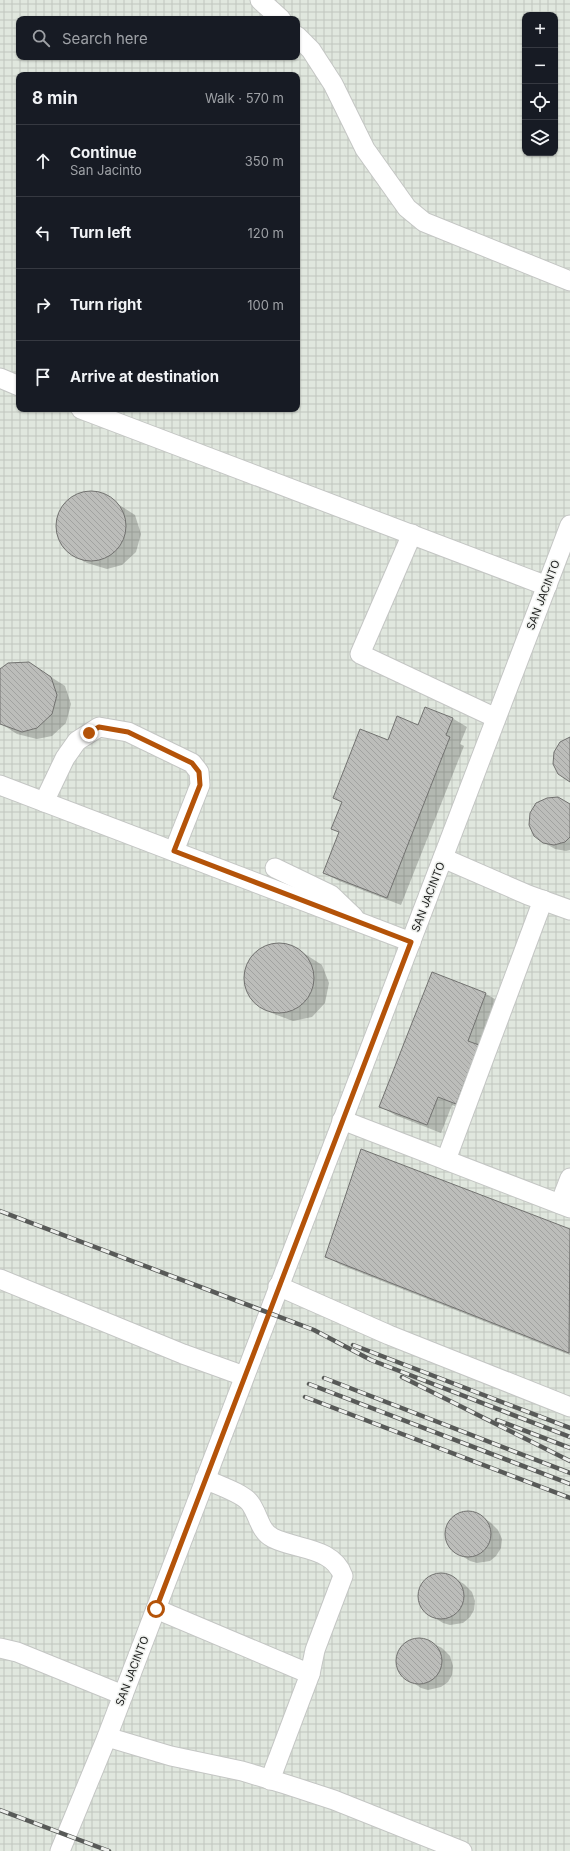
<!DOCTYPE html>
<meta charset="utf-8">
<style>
body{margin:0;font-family:Inter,sans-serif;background:#242831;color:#f1f3f6}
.controls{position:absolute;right:12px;top:12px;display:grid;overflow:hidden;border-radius:8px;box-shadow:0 1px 3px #0004}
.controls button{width:36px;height:36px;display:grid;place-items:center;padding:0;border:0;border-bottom:1px solid #363941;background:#171b24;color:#f1f3f6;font:20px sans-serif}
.stop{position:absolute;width:12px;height:12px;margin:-9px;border:3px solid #b45309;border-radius:50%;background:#fff}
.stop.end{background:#b45309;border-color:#fff;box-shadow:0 1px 4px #0008}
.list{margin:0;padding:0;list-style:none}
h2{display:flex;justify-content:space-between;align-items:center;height:52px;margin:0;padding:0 16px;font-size:17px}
h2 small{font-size:13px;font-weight:400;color:#9ea1a6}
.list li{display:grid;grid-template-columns:26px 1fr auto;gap:12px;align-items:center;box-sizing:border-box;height:72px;padding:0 16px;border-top:1px solid #363941}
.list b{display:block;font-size:15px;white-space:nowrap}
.list p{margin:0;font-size:13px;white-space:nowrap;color:#9ea1a6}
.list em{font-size:13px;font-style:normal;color:#9ea1a6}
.icon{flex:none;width:22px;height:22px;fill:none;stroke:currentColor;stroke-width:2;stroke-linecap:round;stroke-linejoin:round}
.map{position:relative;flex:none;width:570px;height:1851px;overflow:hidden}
.search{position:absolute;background:#171b24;box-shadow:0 1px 3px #0004;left:16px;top:16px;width:284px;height:44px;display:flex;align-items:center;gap:10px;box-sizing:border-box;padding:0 14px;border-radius:8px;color:#9ea1a6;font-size:15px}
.panel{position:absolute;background:#171b24;box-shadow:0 1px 3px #0004;left:16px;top:72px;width:284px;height:340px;border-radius:8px}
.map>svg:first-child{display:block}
.industrial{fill:url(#industrial-grid);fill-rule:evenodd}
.shadow{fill:#0003}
.building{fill:url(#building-back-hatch);stroke:#727270}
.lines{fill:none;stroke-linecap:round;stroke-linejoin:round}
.minor-casing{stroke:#c4c6c4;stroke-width:21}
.minor{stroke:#fff;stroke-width:19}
.rail-casing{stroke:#585a58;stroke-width:4.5}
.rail{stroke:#eef0ed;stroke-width:3;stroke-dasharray:9;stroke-linecap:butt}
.route{stroke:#b45309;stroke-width:5}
.labels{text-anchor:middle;stroke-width:3;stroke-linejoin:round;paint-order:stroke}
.street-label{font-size:11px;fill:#212221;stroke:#eef0ed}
</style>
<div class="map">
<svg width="570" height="1851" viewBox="0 0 570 1851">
<defs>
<pattern id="industrial-grid" width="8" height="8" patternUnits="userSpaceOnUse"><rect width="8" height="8" fill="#e0e7de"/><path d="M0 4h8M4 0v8" fill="none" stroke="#c0c6be"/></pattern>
<pattern id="building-back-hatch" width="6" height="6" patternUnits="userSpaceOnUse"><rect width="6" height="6" fill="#bcbdba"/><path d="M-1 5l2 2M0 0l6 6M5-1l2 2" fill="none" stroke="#a1a2a0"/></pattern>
</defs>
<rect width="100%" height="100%" fill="#eef0ed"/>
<path class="industrial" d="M0 0H570V1851H0ZM525 15H555V153H525ZM19 19H297V57H19ZM19 75H297V409H19Z"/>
<g class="shadow">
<path d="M99 492 135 515 141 534 136 552 122 565 107 569 87 563 72 555 58 537 57 519 63 506 79 493Z"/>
<path d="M29 663 65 686 71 704 66 723 52 736 37 739 17 734 0 723V671Z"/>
<path d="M452 718 467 727 460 744 464 746 401 905 339 881 324 873 340 833 333 828 343 803 334 798 388 741 419 726Z"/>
<path d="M558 798 570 804V850L566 851 555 849 543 842Z"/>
<path d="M271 944 291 945 322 965 329 983 325 1003 312 1017 293 1021 274 1014 259 1006 247 990 245 971 254 954Z"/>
<path d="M433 973 486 994 500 1002 470 1112 452 1105 441 1133 395 1115 380 1106Z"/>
<path d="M362 1150 570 1230V1355L341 1265 326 1256Z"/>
<path d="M469 1512 479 1515 490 1522 498 1530 502 1539 501 1548 496 1556 490 1561 477 1563 470 1561 451 1549 447 1541 446 1533 447 1526 452 1519 460 1514Z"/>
<path d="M442 1574 452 1577 464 1584 472 1592 475 1601 474 1610 470 1617 463 1623 450 1625 443 1623 424 1611 420 1603 419 1595 421 1588 425 1581 433 1576Z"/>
<path d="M420 1639 430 1642 442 1648 450 1656 453 1666 452 1675 448 1682 441 1687 428 1690 421 1688 402 1675 398 1667 399 1652 403 1646 411 1641Z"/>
</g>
<g class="building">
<circle cx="91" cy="526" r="35"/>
<path d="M29 662 51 677 57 695 52 714 37 728 22 732 0 724V669L8 663Z"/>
<path d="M425 707 453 718 446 735 450 737 387 898 323 873 339 832 331 829 342 802 333 798 360 729 388 740 397 716 418 725Z"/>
<path d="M570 737V782L558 774 553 764 554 752 560 742Z"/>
<path d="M558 797 570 804V837L565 842 554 845 543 843 534 836 529 825 530 813 536 803 547 798Z"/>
<circle cx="279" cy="978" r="35"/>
<path d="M432 972 486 993 468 1041 479 1045 456 1104 438 1097 427 1125 379 1107Z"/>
<path d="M361 1149 570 1229 569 1353 325 1257Z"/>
<circle cx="468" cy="1534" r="23"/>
<circle cx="441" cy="1596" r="23"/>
<circle cx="419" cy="1661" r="23"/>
</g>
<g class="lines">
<g class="minor-casing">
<g id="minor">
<path d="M260 0 281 19"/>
<path d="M297 36 311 50 333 84 365 149 407 208 424 222 570 281"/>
<path d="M0 378 19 386"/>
<path d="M81 409 547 586"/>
<path d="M412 534 360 654 496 718"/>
<path d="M0 785 411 942"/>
<path d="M44 802 65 758 77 741 99 727 128 732 192 763 199 772 200 785 174 851"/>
<path d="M443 858 528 895 570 910"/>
<path d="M275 868 331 895 354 917"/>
<path d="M342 1120 570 1208"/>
<path d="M446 1160 543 900"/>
<path d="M560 1204 570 1178"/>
<path d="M0 1279 183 1354 244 1376"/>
<path d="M278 1286 389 1335 570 1407"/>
<path d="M205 1479C217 1485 243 1493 250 1503 259 1515 259 1531 273 1538 297 1550 333 1547 343 1576L315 1650 310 1674"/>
<path d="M156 1609 310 1674 270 1780"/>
<path d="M0 1648 17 1652 123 1695"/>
<path d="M107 1737 171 1756 242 1771 285 1784 334 1800 462 1851"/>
<path d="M60 1851 107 1737 570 525"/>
</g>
</g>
<use href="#minor" class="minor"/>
<g class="rail-casing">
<g id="rail">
<path d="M0 1211 314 1330 371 1360 570 1437"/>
<path d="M353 1345 570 1428"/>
<path d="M402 1377 570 1461"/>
<path d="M324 1378 570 1473"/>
<path d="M309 1384 570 1484"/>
<path d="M305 1397 570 1498"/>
<path d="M497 1420 570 1448"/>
<path d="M0 1810 109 1851"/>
</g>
</g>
<use href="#rail" class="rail"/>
</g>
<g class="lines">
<path class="route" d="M89 733 99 727 128 732 192 763 199 772 200 785 174 851 411 942 156 1609"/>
</g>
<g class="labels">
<g class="street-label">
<text transform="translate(543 595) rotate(-69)" y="4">SAN JACINTO</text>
<text transform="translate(428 897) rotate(-69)" y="4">SAN JACINTO</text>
<text transform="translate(132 1671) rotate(-69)" y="4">SAN JACINTO</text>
</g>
</g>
</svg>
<div class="controls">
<button>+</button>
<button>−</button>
<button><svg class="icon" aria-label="locate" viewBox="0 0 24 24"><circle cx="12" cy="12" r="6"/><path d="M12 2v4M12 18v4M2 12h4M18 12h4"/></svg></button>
<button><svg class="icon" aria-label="layers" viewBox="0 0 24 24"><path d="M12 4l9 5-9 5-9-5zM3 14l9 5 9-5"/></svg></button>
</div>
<div class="stop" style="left:156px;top:1609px"></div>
<div class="stop end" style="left:89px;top:733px"></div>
<div class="search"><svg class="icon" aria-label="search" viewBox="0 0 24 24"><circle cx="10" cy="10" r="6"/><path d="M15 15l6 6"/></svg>Search here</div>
<section class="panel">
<h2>8 min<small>Walk · 570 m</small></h2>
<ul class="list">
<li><svg class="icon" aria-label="ahead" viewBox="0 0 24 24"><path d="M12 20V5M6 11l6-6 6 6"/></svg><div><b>Continue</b><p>San Jacinto</p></div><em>350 m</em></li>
<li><svg class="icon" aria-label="left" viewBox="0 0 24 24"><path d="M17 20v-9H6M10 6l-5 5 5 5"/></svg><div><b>Turn left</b></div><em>120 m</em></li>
<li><svg class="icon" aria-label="right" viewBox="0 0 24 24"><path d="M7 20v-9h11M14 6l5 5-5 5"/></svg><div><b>Turn right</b></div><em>100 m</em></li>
<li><svg class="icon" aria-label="arrive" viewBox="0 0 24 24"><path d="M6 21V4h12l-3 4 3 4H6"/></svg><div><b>Arrive at destination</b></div></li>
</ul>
</section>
</div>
